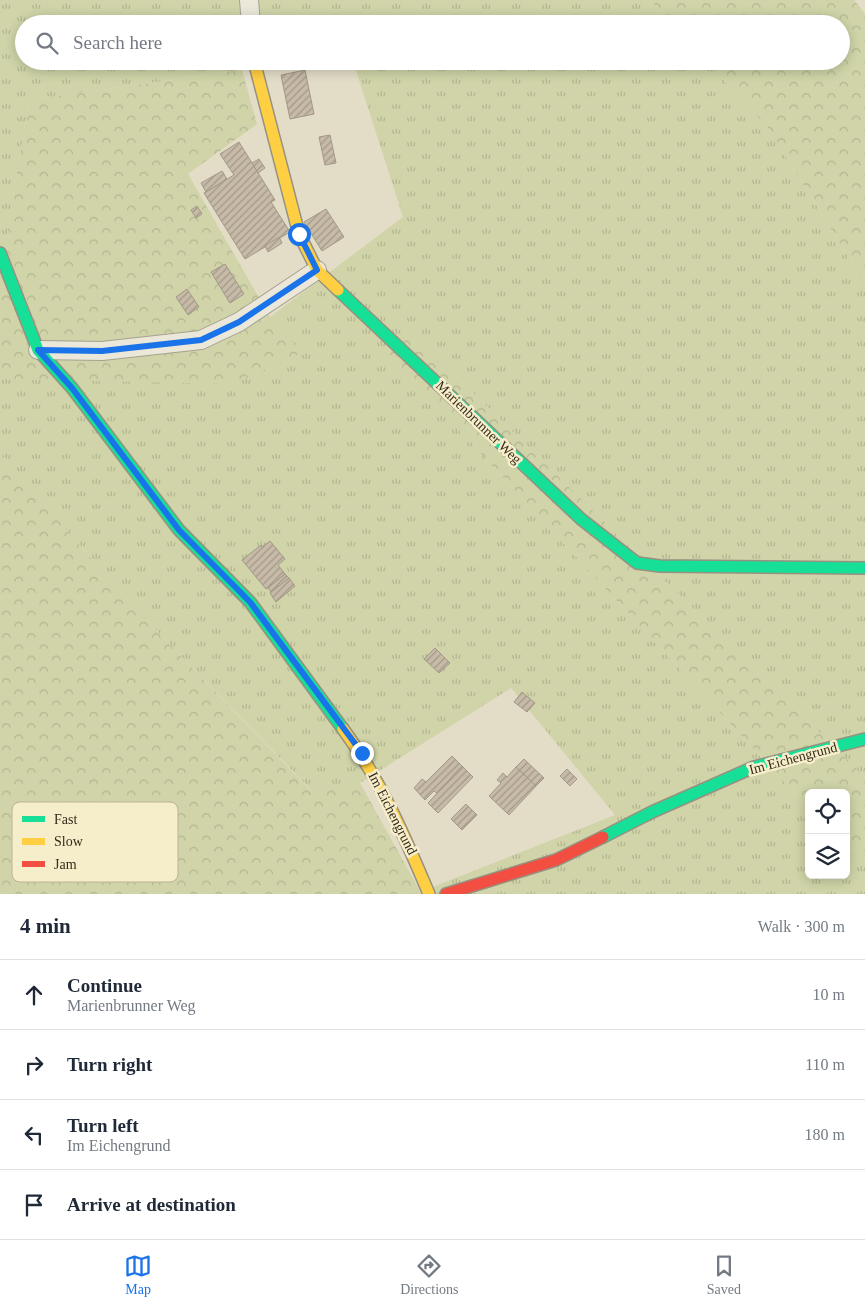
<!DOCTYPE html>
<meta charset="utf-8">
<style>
body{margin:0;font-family:Georgia,serif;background:#f2f2f3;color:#1f2937}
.controls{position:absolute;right:15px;bottom:15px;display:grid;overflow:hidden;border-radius:8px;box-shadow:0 2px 12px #0003}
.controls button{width:45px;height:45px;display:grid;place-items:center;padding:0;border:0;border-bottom:1px solid #e0e1e3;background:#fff;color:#1f2937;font:25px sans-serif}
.stop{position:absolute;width:15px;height:15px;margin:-11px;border:4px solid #1a73e8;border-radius:50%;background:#fff}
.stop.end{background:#1a73e8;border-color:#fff;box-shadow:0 1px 5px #0008}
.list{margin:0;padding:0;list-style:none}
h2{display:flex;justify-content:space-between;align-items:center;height:65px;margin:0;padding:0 20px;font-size:21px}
h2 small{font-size:16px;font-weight:400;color:#747a83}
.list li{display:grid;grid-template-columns:32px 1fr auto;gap:15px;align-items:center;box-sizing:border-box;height:70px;padding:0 20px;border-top:1px solid #e0e1e3}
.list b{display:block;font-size:19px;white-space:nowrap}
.list p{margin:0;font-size:16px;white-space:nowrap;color:#747a83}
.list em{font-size:16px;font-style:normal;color:#747a83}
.icon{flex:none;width:28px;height:28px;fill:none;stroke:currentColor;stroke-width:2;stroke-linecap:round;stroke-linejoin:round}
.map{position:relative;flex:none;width:865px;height:894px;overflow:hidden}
.search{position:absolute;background:#fff;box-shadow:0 2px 12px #0003;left:15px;right:15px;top:15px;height:55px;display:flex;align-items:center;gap:12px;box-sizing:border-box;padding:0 18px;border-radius:28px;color:#747a83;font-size:19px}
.sheet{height:345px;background:#fff}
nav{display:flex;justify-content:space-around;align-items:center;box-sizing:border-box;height:70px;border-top:1px solid #e0e1e3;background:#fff;font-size:14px;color:#747a83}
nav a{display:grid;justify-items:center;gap:2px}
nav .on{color:#1a73e8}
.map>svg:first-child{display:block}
.grass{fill:url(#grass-tufts)}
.forest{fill:url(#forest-crowns)}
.building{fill:url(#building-hatch);stroke:#a29887}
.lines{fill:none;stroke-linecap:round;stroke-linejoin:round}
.street-casing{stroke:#a7a191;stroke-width:20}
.fast-casing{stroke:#979181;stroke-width:14}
.slow-casing{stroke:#979181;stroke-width:14}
.jam-casing{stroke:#979181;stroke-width:14}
.street{stroke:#ebe7d9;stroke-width:18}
.fast{stroke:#16e098;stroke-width:11}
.slow{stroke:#ffcf43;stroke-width:11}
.jam{stroke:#f24e42;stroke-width:11}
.route{stroke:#1a73e8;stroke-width:6}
.labels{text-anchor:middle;stroke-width:5;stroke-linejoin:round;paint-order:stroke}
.street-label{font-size:14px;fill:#352a1a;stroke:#f6eecb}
.key{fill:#f6eecb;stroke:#bcb396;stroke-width:1}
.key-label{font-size:14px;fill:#352a1a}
</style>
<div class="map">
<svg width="865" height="894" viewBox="0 0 865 894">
<defs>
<pattern id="grass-tufts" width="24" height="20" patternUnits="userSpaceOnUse" patternTransform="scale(1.25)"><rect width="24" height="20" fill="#d0d4a8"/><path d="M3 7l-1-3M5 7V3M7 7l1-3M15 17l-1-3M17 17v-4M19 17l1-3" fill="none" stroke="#b3b690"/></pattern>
<pattern id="forest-crowns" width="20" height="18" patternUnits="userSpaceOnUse" patternTransform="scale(1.25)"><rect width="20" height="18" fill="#d0d4a8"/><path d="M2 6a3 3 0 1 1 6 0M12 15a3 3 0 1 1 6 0" fill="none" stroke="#b3b690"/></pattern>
<pattern id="building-hatch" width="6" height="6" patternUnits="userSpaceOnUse" patternTransform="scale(1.25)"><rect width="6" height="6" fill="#c7bba8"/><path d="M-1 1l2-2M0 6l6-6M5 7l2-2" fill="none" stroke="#a29888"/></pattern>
</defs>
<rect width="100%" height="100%" fill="#e3ddc7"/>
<g class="grass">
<path d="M0 0H650L672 24H24V61H337L242 70 29 100 0 276Z"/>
<path d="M353 61H706L769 129 865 284V777L412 333 389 354 809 809V875H846V842L865 858V894H415L615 815 511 688 360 783 312 791 128 601 0 453V379L45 378 300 354 270 317 403 217Z"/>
</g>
<g class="forest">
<path d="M650 0H854L865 14V284L769 129 706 61H841V24H672Z"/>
<path d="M242 70 257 124 188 174 270 317 301 353 234 384 0 379V276L29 100Z"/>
<path d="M412 333 865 777V858L846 842V793H809V809L389 354Z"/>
<path d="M0 453 128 601 311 791 360 783 420 891 415 894H0Z"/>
</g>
<g class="building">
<path d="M305 70 314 114 290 119 281 75Z"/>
<path d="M330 135 336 163 325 165 319 137Z"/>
<path d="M239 142 275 200 271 202 290 232 245 259 204 193 234 175 220 154Z"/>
<path d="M259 159 265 168 258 173 252 163Z"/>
<path d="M222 171 227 179 206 192 201 183Z"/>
<path d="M197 206 202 214 196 218 191 210Z"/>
<path d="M326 209 344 237 322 251 304 222Z"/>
<path d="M279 237 282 243 268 252 265 246Z"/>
<path d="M225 264 244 294 230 303 211 272Z"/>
<path d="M187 289 199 307 188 315 176 297Z"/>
<path d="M270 541 285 559 278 565 285 574 266 589 242 560 261 545 262 547Z"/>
<path d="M285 574 289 578 271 592 268 588Z"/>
<path d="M289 578 295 586 276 602 270 593Z"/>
<path d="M435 648 450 663 439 673 424 659Z"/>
<path d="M522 692 535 703 527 712 514 702Z"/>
<path d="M452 756 462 766 437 793 434 791 425 800 414 788 422 779 426 782Z"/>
<path d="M524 759 544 778 536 786 516 767Z"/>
<path d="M462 766 473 777 438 813 428 803Z"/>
<path d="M516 767 536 786 509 815 489 796 501 783 497 780 503 773 507 777Z"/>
<path d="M567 769 577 779 570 786 560 776Z"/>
<path d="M466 804 477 815 462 830 451 819Z"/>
</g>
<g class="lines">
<g class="street-casing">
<g id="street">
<path d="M249 0 251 24"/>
<path d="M38 350 102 351 201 340 239 322 317 270"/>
</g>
</g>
<g class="fast-casing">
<g id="fast">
<path d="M0 253 38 350 72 388 179 530 250 602 343 729"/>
<path d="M338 290 581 519 637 563 660 566 865 568"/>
<path d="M603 837 652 812 754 767 865 739"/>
</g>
</g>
<g class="slow-casing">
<g id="slow">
<path d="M254 61 299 234 317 270 338 290"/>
<path d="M343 729C380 779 405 837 429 894"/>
</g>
</g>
<g class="jam-casing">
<path id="jam" d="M446 894 556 860 603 837"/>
</g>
<use href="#street" class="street"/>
<use href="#fast" class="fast"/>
<use href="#slow" class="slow"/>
<use href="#jam" class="jam"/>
</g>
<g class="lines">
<path class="route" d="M299 234 317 270 239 322 201 340 102 351 38 350 72 388 179 530 250 602 362 753"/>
</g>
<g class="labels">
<g class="street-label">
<text transform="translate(479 422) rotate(44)" y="5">Marienbrunner Weg</text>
<text transform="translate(793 758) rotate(-15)" y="5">Im Eichengrund</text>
<text transform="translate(393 813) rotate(63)" y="5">Im Eichengrund</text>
</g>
</g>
<rect x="12" y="802" width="166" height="80" rx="8" class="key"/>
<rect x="22" y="816" width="23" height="6" fill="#16e098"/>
<rect x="22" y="838" width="23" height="7" fill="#ffcf43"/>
<rect x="22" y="861" width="23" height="6" fill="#f24e42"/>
<g class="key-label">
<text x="54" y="824">Fast</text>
<text x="54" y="846">Slow</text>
<text x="54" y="869">Jam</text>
</g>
</svg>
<div class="controls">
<button><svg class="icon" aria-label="locate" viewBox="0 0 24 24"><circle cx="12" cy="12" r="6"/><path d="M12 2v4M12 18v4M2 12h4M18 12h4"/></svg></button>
<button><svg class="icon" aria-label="layers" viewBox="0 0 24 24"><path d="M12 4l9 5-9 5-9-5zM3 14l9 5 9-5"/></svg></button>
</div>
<div class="stop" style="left:299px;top:234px"></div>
<div class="stop end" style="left:362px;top:753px"></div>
<div class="search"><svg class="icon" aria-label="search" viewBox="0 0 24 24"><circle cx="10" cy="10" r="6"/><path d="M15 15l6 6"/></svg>Search here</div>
</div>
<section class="sheet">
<h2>4 min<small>Walk · 300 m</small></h2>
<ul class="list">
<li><svg class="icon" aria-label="ahead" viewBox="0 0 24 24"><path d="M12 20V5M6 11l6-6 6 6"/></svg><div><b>Continue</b><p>Marienbrunner Weg</p></div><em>10 m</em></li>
<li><svg class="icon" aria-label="right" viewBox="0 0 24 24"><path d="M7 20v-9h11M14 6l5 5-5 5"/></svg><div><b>Turn right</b></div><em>110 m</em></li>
<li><svg class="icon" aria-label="left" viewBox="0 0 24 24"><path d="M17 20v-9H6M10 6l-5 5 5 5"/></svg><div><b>Turn left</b><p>Im Eichengrund</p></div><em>180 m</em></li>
<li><svg class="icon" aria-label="arrive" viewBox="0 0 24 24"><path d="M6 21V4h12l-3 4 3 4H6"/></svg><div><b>Arrive at destination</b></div></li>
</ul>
</section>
<nav>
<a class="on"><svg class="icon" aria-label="map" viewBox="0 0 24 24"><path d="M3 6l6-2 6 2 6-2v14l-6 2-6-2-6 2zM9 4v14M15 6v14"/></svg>Map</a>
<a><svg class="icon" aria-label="directions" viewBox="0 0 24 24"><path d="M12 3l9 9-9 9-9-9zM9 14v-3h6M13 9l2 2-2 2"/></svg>Directions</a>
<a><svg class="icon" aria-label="saved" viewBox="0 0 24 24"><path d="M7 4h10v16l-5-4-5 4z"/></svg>Saved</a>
</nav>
